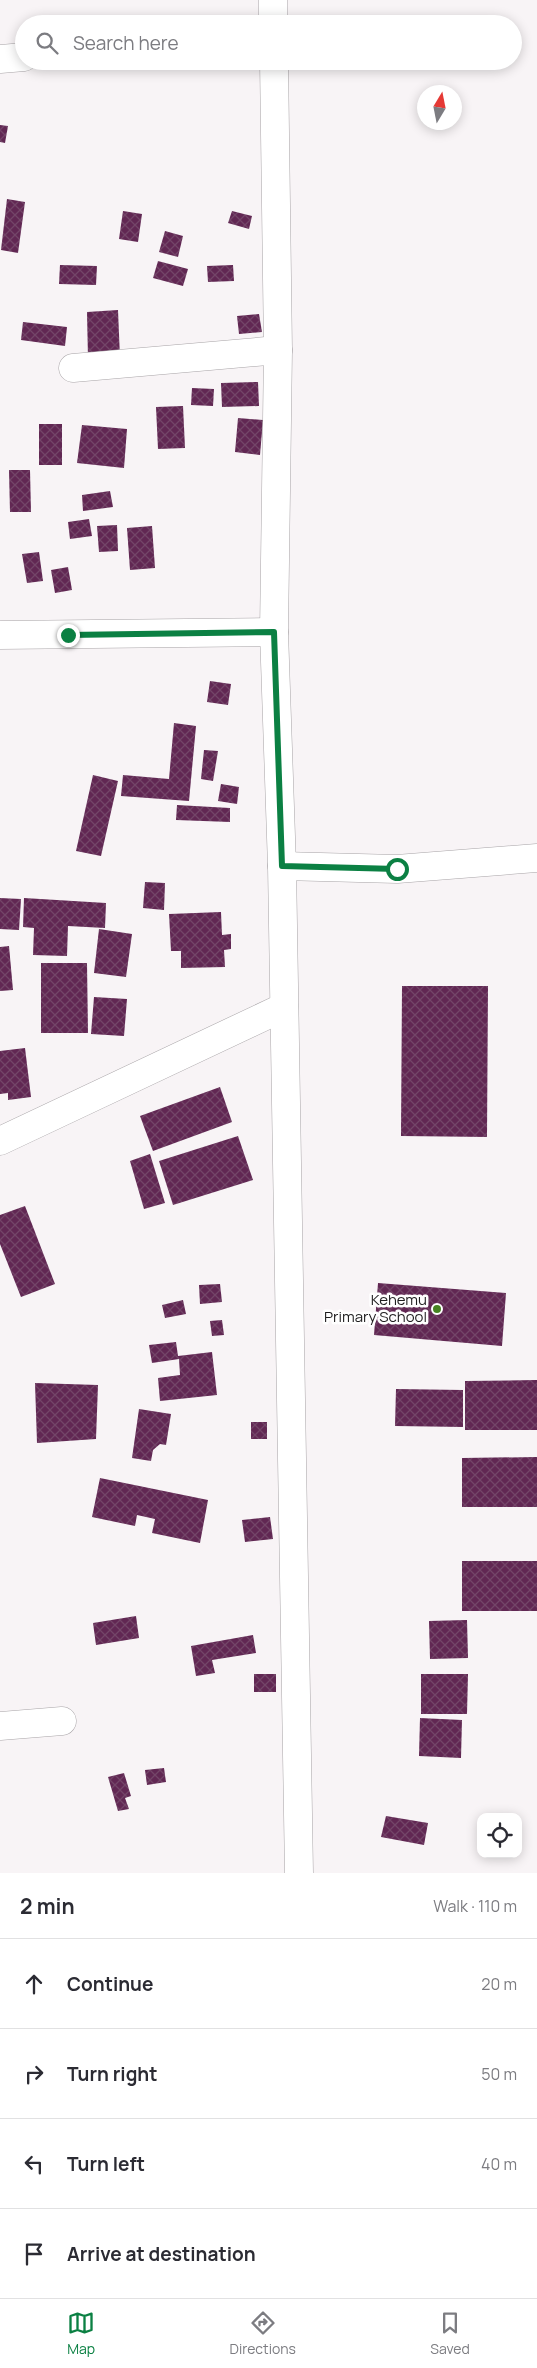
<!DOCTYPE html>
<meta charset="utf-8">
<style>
body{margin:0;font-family:Manrope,sans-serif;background:#f2f2f3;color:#2b2b33}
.controls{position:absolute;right:15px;bottom:15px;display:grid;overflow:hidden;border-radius:10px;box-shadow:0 2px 12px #0003}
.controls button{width:45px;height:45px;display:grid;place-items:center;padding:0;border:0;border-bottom:1px solid #e1e1e2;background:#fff;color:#2b2b33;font:25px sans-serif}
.compass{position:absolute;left:417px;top:85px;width:45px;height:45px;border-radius:50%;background:#fff;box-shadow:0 2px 12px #0003;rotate:10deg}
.stop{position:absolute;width:15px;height:15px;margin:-11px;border:4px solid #0b8043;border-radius:50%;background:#fff}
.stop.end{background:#0b8043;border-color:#fff;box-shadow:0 1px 5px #0008}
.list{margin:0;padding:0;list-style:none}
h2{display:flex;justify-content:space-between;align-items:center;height:65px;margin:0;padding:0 20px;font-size:21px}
h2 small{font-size:16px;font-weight:400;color:#7c7c81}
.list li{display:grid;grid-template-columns:32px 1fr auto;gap:15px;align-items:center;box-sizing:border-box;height:90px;padding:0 20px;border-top:1px solid #e1e1e2}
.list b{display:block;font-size:19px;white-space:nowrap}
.list em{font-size:16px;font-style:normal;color:#7c7c81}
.icon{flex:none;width:28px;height:28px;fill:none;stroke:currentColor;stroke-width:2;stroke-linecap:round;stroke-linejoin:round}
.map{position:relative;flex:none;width:537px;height:1873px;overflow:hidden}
.search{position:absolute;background:#fff;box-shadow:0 2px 12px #0003;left:15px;right:15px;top:15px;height:55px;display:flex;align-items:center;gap:12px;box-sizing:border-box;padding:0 18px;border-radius:28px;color:#7c7c81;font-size:19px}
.sheet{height:425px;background:#fff}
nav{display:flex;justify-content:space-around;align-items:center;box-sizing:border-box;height:70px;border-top:1px solid #e1e1e2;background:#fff;font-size:14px;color:#7c7c81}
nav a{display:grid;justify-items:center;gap:2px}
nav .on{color:#0b8043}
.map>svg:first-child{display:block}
.building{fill:url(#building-cross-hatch)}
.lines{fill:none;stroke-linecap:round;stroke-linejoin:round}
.minor-casing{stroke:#a8a4a7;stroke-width:29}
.minor{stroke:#fff;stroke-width:28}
.route{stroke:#0b8043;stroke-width:6}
.poi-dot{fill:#468322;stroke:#fff;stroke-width:2}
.labels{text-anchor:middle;stroke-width:5;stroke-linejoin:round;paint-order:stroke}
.poi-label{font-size:15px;fill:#1f1e1f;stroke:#fff;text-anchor:end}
</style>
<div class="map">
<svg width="537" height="1873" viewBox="0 0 537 1873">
<defs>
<pattern id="building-cross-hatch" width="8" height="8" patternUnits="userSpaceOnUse" patternTransform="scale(1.25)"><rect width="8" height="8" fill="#612753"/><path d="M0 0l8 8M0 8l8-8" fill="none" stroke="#734568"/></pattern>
</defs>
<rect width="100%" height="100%" fill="#f8f4f6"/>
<g class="building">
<path d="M0 125 8 126 5 143 0 142Z"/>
<path d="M7 199 25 202 18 253 1 250Z"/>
<path d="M123 211 142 214 138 242 119 239Z"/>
<path d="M232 211 252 216 249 229 228 223Z"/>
<path d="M165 231 183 236 178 257 159 252Z"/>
<path d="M158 261 188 269 183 286 153 278Z"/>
<path d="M60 265 97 266 96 285 59 284Z"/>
<path d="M233 265 234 281 208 282 207 266Z"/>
<path d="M118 310 120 358 88 359 87 312Z"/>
<path d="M259 314 262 332 239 334 237 316Z"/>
<path d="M23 322 67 327 65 346 21 340Z"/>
<path d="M258 382 259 406 222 407 221 383Z"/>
<path d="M192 388 214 389 213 406 191 405Z"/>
<path d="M183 406 185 448 158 449 156 407Z"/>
<path d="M238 418 263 420 260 455 235 452Z"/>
<rect x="39" y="424" width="23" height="41"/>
<path d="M82 425 127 429 124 468 77 463Z"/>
<path d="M9 470H30L31 512H10Z"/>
<path d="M110 491 113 507 83 511 82 495Z"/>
<path d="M89 519 92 536 70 539 68 522Z"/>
<path d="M117 525 118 551 99 552 97 526Z"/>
<path d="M152 526 155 568 130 570 127 528Z"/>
<path d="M39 552 43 581 27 583 22 554Z"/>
<path d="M68 567 72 590 55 593 51 570Z"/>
<path d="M210 681 231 684 228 705 207 702Z"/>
<path d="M174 723 196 726 189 801 121 796 123 775 169 779Z"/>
<path d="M204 750 218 751 213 781 201 779Z"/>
<path d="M93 775 118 781 101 856 76 851Z"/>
<path d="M221 784 239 787 237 804 218 801Z"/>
<path d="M177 805 230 808V822L176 820Z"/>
<path d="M145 882 165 883 164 910 143 908Z"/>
<path d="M0 898 21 899 19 930 0 929Z"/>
<path d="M24 898 106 903 105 928 68 926 67 956 33 955 34 928 23 927Z"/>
<path d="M221 912 222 935 231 934V949L224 950 225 967 181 968V951H171L169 914Z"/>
<path d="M99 929 132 934 126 977 94 973Z"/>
<path d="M9 946 13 990 0 991V947Z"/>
<path d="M41 963H87L88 1033H41Z"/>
<path d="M402 986H488L487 1137 401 1136Z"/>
<path d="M94 997 127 999 124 1036 91 1034Z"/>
<path d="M25 1048 31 1097 8 1100V1093L0 1094V1051Z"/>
<path d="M220 1087 232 1122 153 1151 140 1116Z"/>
<path d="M238 1136 253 1180 173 1205 159 1161Z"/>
<path d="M150 1154 165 1203 144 1209 130 1161Z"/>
<path d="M25 1206 55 1284 21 1297 0 1244V1215Z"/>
<path d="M378 1283 506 1293 502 1346 374 1335Z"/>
<path d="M220 1284 222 1302 200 1304 199 1285Z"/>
<path d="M183 1300 186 1314 165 1318 162 1305Z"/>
<path d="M222 1320 224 1335 212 1336 210 1321Z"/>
<path d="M176 1342 178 1356 212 1352 217 1395 160 1401 158 1378 180 1375 179 1359 152 1363 149 1345Z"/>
<path d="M537 1380V1430H465V1381Z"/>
<path d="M35 1383 98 1385 96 1439 37 1443Z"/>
<path d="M396 1389 463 1390V1427L395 1426Z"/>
<path d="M139 1409 171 1414 166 1445 160 1444 153 1450 151 1461 132 1458Z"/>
<rect x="251" y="1422" width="16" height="17"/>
<path d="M537 1457V1507H462V1458Z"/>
<path d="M100 1478 208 1500 200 1543 152 1533 155 1519 137 1515 135 1526 92 1517Z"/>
<path d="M270 1517 273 1539 245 1542 242 1520Z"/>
<rect x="462" y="1561" width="75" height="50"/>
<path d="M136 1616 139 1638 96 1645 93 1623Z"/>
<path d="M467 1620 468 1658 430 1659 429 1621Z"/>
<path d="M253 1635 256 1653 212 1660 215 1673 196 1676 191 1646Z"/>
<rect x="254" y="1674" width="22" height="18"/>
<path d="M421 1674H468L467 1714H421Z"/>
<path d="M420 1718 462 1720 461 1758 419 1756Z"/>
<path d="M164 1768 166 1782 147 1785 145 1770Z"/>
<path d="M124 1773 131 1796 125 1798 129 1809 118 1811 108 1777Z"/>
<path d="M386 1816 428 1823 424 1845 381 1837Z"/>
</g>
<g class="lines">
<g class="minor-casing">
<g id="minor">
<path d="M273 0V24"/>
<path d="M0 59 24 57"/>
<path d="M274 61 278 350 274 632 282 866 299 1873"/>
<path d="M73 368 278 350"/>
<path d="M0 635 274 632"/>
<path d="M282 866 397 869 537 858"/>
<path d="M0 1141 284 1007"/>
<path d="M0 1726 62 1721"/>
</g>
</g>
<use href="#minor" class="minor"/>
</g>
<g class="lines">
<path class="route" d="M68 635 274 632 282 866 397 869"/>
</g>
<circle class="poi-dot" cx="437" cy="1309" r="5"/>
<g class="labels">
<g class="poi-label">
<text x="427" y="1305">Kehemu<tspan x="427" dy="17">Primary School</tspan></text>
</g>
</g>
</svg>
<div class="controls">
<button><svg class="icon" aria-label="locate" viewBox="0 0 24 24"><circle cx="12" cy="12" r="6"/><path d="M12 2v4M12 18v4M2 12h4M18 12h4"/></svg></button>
</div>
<svg class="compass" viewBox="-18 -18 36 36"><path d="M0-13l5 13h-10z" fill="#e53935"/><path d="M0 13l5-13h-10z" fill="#7c7c81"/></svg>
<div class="stop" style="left:397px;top:869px"></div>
<div class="stop end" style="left:68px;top:635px"></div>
<div class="search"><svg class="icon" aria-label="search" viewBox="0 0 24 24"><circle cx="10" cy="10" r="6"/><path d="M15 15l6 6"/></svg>Search here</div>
</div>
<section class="sheet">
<h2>2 min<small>Walk · 110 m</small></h2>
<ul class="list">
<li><svg class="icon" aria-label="ahead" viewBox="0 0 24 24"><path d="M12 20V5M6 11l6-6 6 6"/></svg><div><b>Continue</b></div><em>20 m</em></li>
<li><svg class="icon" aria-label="right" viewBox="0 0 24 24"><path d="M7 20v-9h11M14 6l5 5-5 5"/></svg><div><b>Turn right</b></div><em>50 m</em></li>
<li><svg class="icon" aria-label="left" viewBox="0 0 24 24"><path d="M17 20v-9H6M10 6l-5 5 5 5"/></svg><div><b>Turn left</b></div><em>40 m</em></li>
<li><svg class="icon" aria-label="arrive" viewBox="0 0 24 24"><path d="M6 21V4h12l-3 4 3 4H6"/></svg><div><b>Arrive at destination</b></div></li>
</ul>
</section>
<nav>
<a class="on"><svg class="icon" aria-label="map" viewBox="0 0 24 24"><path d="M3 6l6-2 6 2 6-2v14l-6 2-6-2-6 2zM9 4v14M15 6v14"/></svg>Map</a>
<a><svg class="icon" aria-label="directions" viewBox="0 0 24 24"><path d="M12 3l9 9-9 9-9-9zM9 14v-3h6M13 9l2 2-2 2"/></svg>Directions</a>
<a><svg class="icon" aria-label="saved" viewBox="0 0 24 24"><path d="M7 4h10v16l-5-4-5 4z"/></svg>Saved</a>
</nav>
